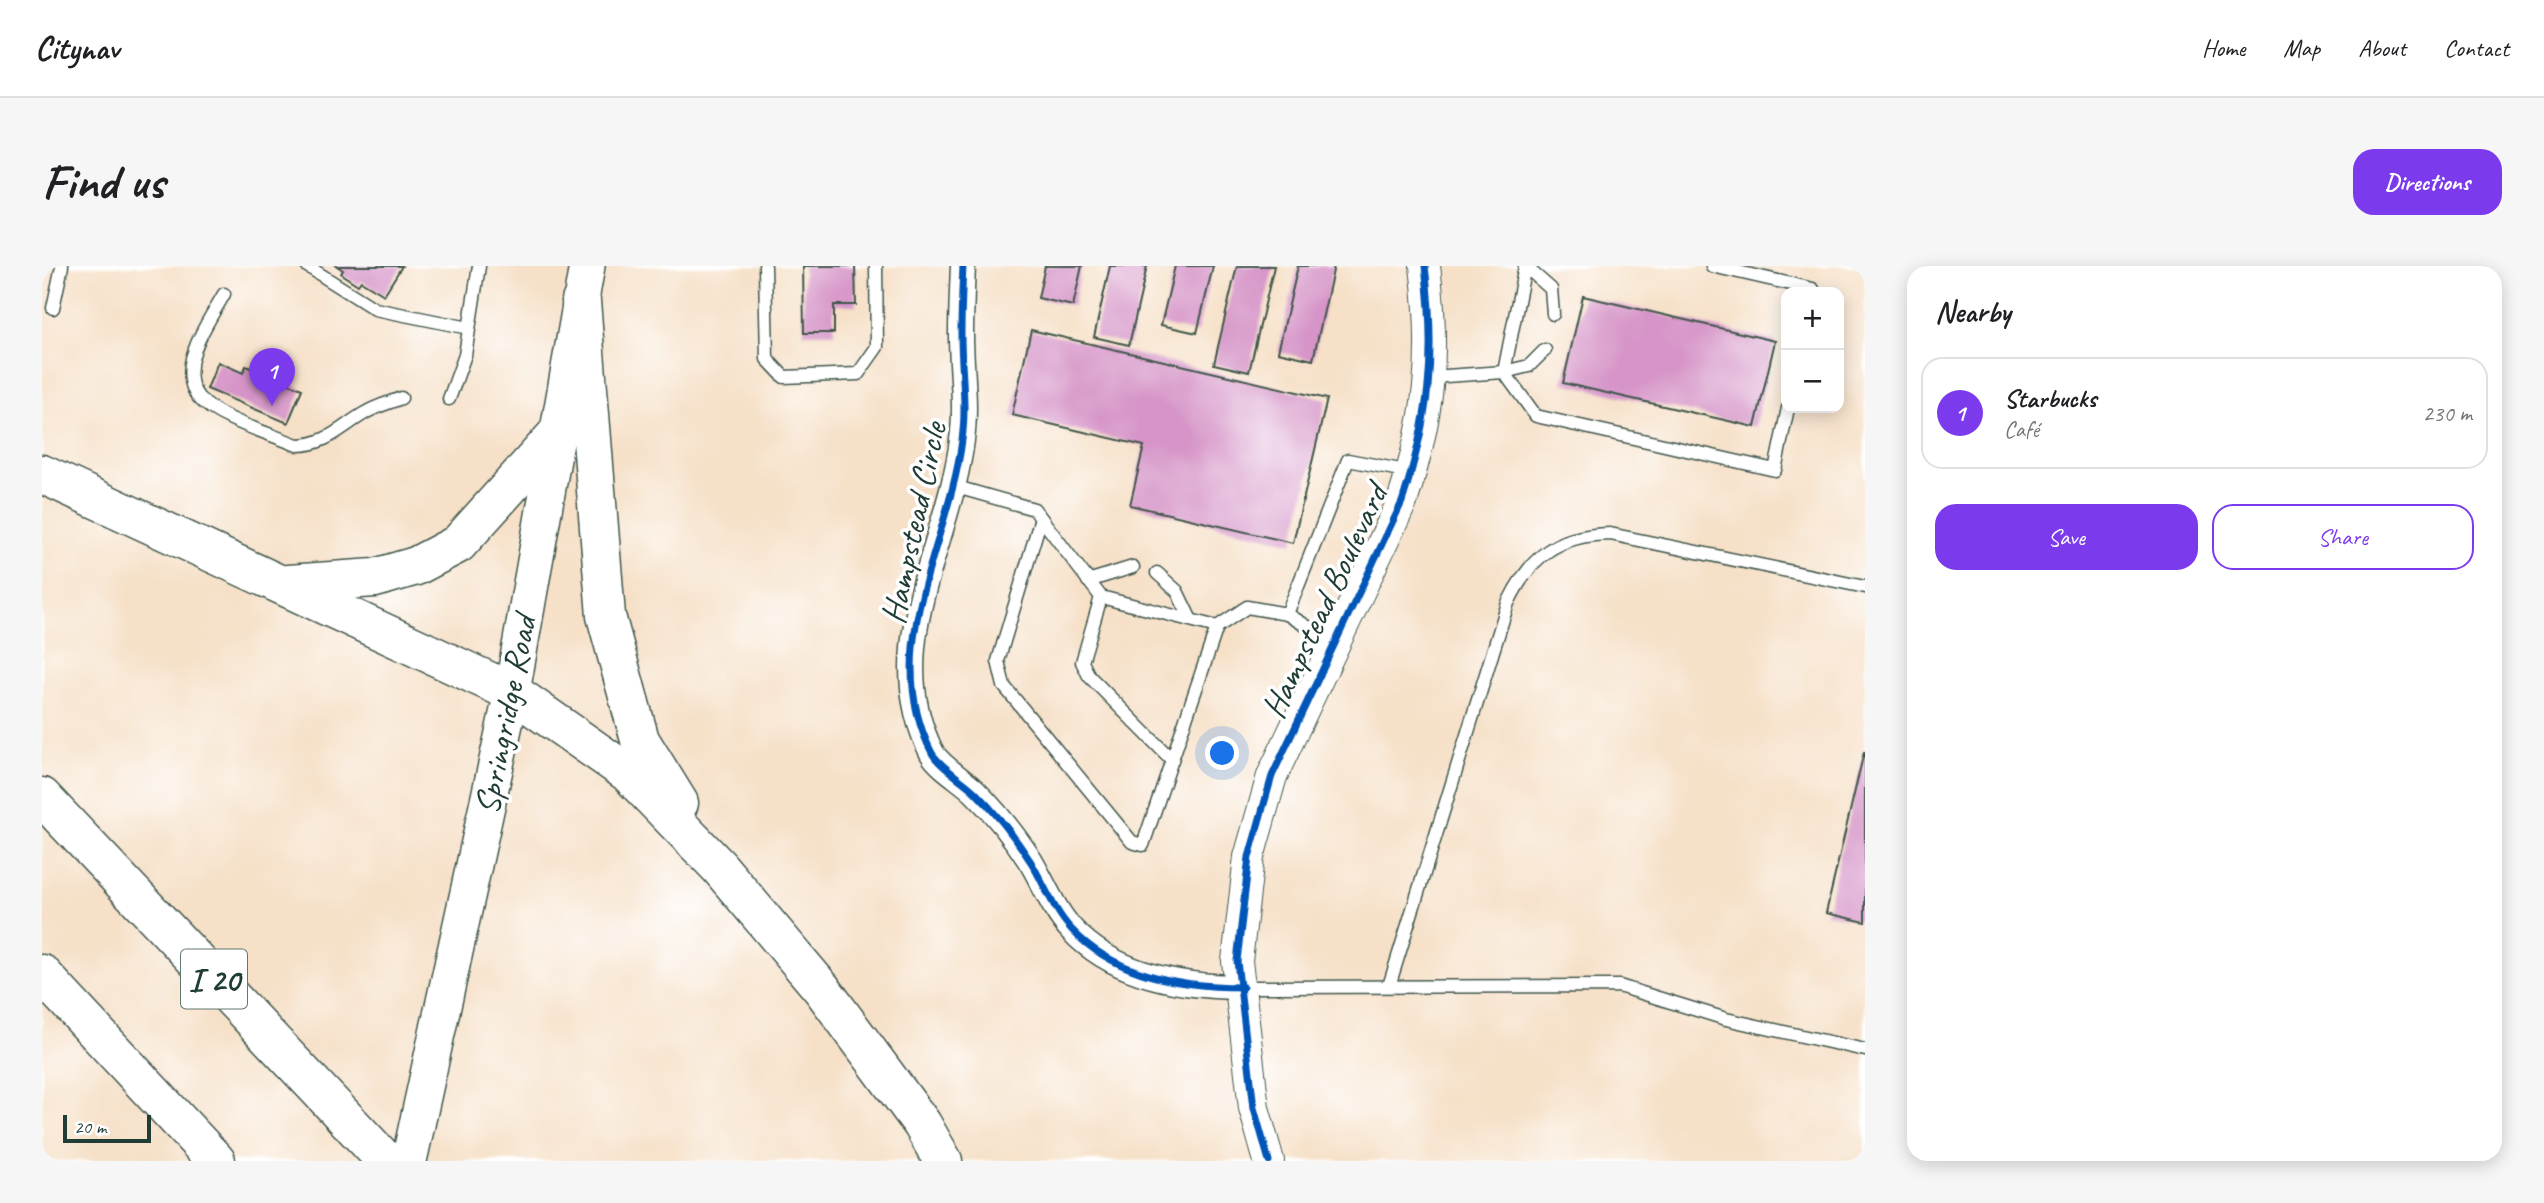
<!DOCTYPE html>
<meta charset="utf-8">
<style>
body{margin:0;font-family:Caveat,sans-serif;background:#f6f6f6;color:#202124}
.controls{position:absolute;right:21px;top:21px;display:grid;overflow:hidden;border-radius:14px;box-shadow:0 4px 18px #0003}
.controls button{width:63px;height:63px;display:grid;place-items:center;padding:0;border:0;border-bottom:2px solid #e0e0e0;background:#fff;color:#202124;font:35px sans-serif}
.scale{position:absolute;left:21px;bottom:18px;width:88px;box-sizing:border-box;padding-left:7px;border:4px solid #1f3d34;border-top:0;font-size:19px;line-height:24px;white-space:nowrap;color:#1f3d34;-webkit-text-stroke:5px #fff;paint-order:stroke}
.you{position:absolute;left:1181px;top:488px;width:24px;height:24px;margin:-18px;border:5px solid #fff;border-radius:50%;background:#1a73e8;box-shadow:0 0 0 10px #1a73e833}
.badge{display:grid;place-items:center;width:46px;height:46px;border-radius:50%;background:#7c3aed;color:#fff;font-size:23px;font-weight:700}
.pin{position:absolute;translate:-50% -58px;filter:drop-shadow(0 2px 4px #0008)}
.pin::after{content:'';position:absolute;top:37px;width:24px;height:21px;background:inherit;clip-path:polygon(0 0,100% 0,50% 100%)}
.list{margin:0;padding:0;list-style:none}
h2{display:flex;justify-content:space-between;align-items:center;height:91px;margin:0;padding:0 28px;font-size:30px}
h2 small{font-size:23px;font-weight:400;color:#757577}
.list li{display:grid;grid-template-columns:46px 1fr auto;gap:21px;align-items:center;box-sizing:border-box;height:112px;margin:0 14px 14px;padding:0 14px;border:2px solid #e0e0e0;border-radius:21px}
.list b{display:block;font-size:26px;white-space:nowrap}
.list p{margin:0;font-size:23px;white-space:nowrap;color:#757577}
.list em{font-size:23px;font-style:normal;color:#757577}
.actions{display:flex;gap:14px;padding:21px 28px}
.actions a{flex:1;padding:16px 0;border:2px solid #7c3aed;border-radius:21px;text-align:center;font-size:24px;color:#7c3aed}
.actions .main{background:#7c3aed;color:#fff}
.map{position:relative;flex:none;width:1823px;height:895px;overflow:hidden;border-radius:21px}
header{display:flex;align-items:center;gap:42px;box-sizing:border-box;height:98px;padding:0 35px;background:#fff;border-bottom:2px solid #e0e0e0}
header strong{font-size:33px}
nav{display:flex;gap:38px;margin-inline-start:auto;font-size:24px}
.intro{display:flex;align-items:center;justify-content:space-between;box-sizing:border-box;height:168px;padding:0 42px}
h1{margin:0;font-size:49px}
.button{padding:18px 32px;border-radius:21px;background:#7c3aed;color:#fff;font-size:24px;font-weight:700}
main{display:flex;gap:42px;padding:0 42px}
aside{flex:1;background:#fff;border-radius:21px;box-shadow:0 4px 18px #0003}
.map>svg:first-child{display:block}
.building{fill:#d694c8}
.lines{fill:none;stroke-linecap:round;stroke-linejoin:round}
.service-casing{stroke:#3f554a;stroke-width:15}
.minor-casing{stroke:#3f554a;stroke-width:27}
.tertiary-casing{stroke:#3f554a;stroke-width:32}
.secondary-casing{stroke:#3f554a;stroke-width:38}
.motorway-casing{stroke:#3f554a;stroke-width:41}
.service{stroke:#fff;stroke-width:12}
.minor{stroke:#fff;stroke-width:24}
.tertiary{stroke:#fff;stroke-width:30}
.secondary{stroke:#fff;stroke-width:35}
.motorway{stroke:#fff;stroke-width:38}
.cycleway-casing{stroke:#fff;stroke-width:11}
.cycleway{stroke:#0057b8;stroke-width:7}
.labels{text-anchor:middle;stroke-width:7;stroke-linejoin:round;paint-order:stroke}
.shield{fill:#fff;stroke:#627771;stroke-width:2}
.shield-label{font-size:33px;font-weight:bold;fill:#1f3d34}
.street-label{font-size:35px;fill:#1f3d34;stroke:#fff}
</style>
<header>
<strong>Citynav</strong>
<nav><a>Home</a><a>Map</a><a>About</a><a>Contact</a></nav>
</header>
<div class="intro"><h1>Find us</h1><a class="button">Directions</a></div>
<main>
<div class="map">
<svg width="1823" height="895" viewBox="0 0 1823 895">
<rect width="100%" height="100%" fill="#fff"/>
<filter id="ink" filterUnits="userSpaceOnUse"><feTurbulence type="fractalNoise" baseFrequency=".0143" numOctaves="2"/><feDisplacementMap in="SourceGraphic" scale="14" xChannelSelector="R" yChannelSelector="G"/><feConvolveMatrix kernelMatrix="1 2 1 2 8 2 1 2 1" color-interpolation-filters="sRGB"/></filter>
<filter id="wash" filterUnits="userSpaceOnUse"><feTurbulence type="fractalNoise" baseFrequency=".00686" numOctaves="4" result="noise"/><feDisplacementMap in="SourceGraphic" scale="28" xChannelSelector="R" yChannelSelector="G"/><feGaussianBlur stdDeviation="1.57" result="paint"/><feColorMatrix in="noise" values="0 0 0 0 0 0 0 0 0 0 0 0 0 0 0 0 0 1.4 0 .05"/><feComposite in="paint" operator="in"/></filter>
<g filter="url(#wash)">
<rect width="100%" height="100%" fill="#f6e0c7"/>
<g id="blocks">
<g class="building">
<path d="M295 0H360L342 29 319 15 316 19 299 8 301 4Z"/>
<path d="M761 0H813L814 39H792V67H762Z"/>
<path d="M1003 0H1040L1031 40 996 32Z"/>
<path d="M1068 0H1105L1087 79 1052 71Z"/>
<path d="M1133 0H1171L1155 67 1119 59Z"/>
<path d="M1195 0H1232L1207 106 1172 98Z"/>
<path d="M1256 0H1292L1271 94 1236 86Z"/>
<path d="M1541 30 1733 75 1713 161 1521 117Z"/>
<path d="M989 64 1285 133 1251 277 1088 239 1102 180 970 149Z"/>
<path d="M176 96 201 107 204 100 260 123 246 157 165 123Z"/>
<path d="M1822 486H1823V656L1784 647Z"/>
</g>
</g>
</g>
<g filter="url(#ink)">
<use href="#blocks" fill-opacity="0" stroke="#3f554a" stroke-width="2"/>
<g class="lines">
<g class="service-casing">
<g id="service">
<path d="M265 0 333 43 427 62"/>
<path d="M723 0 725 93 742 111 816 108 835 81 834 0"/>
<path d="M1483 0 1509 23 1511 48"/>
<path d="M1670 0 1771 23 1770 26"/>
<path d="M182 28C172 46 158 66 152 86 147 100 146 120 157 132 174 152 229 168 255 179 284 179 299 161 323 147 334 140 347 137 359 132"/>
<path d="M11 42 20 0"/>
<path d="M1462 106 1494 150 1733 204 1746 142"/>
<path d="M1462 106 1483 0"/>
<path d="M1389 111 1462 106 1487 100 1503 84"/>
<path d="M407 133 423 89 437 0"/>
<path d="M911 220 992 243 1059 331 1175 361 1205 341 1245 348 1292 377"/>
<path d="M999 252 956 395 962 420 1090 576 1101 579 1175 361"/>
<path d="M1115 307 1135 325 1148 352"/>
<path d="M1046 315 1091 301"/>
<path d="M1059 331 1040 396 1047 410 1130 494"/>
<path d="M1245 348 1306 194 1369 206"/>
<path d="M1347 720 1466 337C1489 290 1514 269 1568 268L1823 321"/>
<path d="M1201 721 1577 720 1684 753 1823 784"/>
</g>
</g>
<g class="minor-casing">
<path id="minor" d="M921 0C920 23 919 46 919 69 919 104 925 138 920 174 907 278 836 383 890 487 898 501 921 514 933 526 954 547 973 571 989 596 1002 618 1012 645 1030 664 1073 710 1142 721 1201 721"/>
</g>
<g class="tertiary-casing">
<path id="tertiary" d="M1227 895 1212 842 1195 695 1207 591 1230 510 1360 236C1388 149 1394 90 1383 0"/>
</g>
<g class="secondary-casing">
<path id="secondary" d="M367 895 470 426 545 0"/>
</g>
<g class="motorway-casing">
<g id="motorway">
<path d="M539 35 564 350 598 474 637 537"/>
<path d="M0 208 470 426 586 507 677 601 780 723 880 858 901 895"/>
<path d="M246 318 333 312 374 300 416 278 516 167"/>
<path d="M0 531 344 895"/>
<path d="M0 708 174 895"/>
</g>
</g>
<use href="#service" class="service"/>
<use href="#minor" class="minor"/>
<use href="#tertiary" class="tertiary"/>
<use href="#secondary" class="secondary"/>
<use href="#motorway" class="motorway"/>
<g class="cycleway-casing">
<g id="cycleway">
<path d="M921 0C920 23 919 46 919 69 919 104 925 138 920 174 907 278 836 383 890 487 898 501 921 514 933 526 954 547 973 571 989 596 1002 618 1012 645 1030 664 1073 710 1142 721 1201 721"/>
<path d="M1227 895 1212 842 1195 695 1207 591 1230 510 1360 236C1388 149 1394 90 1383 0"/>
</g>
</g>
<use href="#cycleway" class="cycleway"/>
</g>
</g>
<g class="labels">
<rect class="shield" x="139" y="683.5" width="66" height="59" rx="5"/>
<g class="shield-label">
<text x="172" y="725">I 20</text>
</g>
<g class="street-label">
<text transform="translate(871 257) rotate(-78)" y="12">Hampstead Circle</text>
<text transform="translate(1282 335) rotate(-65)" y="12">Hampstead Boulevard</text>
<text transform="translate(463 449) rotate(-79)" y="12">Springridge Road</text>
</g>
</g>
</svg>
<div class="controls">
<button>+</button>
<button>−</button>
</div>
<div class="scale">20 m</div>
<div class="you"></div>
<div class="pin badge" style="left:230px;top:140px">1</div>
</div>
<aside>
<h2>Nearby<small></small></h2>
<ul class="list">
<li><span class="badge">1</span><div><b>Starbucks</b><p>Café</p></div><em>230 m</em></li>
</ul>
<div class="actions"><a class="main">Save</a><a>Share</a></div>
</aside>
</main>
